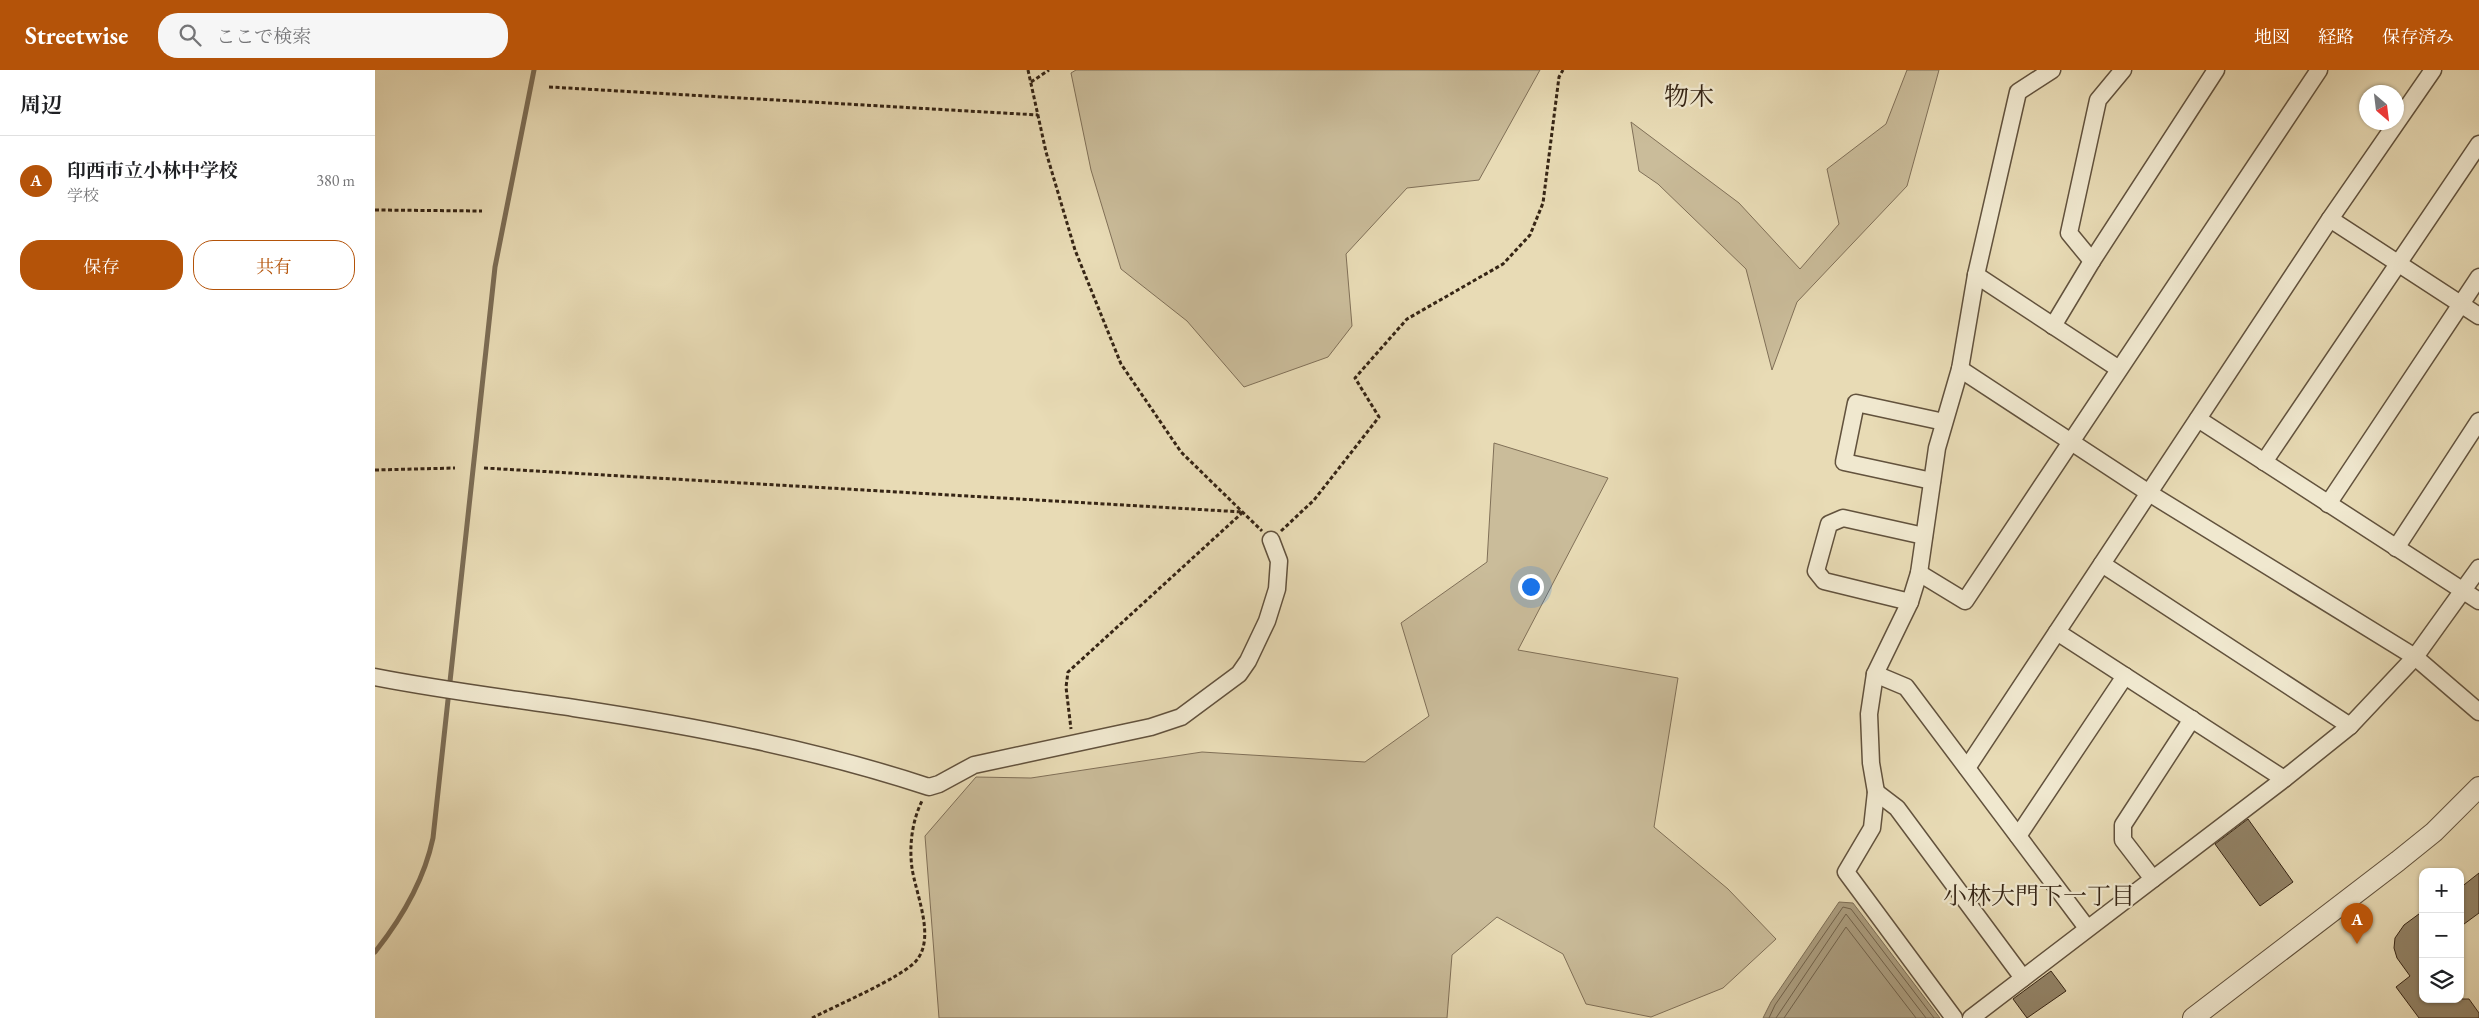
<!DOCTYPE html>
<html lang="ja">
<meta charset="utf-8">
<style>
body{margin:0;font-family:"EB Garamond","Noto Serif JP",serif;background:#f6f6f6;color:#202124}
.controls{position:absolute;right:15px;bottom:15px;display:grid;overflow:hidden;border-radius:10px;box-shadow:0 1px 4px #0004}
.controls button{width:45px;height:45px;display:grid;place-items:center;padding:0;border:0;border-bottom:1px solid #e0e0e0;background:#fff;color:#202124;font:25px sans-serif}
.compass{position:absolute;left:1984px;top:15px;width:45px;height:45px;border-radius:50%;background:#fff;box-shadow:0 1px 4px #0004;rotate:152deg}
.you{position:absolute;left:1155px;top:516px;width:18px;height:18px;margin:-12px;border:4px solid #fff;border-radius:50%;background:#1a73e8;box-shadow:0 0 0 8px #1a73e833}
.badge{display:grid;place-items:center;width:32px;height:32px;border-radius:50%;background:#b45309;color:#fff;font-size:16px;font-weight:700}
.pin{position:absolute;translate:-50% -41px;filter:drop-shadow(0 1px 2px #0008)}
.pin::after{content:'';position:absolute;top:26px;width:18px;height:15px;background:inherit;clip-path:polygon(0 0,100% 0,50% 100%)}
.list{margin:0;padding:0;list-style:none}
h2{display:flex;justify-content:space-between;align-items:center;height:65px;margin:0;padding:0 20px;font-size:21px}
h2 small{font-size:16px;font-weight:400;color:#757577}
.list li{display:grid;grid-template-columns:32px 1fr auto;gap:15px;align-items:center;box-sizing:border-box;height:90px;padding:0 20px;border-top:1px solid #e0e0e0}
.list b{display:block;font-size:19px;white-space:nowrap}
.list p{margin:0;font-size:16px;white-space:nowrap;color:#757577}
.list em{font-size:16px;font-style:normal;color:#757577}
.actions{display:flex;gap:10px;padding:15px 20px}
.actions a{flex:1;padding:11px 0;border:1px solid #b45309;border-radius:20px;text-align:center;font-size:18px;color:#b45309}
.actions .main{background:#b45309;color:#fff}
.icon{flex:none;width:28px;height:28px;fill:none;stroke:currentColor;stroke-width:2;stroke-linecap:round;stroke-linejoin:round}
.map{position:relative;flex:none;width:2104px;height:948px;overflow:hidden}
header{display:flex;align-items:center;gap:30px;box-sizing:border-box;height:70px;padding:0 25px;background:#b45309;color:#fff}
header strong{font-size:24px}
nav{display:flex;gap:28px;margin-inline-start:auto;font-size:18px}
.search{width:350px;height:45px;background:#f6f6f6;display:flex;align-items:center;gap:12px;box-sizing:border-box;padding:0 18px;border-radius:20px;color:#757577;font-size:19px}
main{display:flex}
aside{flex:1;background:#fff}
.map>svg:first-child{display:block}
.green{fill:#cabc9a;stroke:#807058}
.water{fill:#ab9d7f;stroke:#7c6d55}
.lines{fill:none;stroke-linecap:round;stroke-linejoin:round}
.shore{stroke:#70614a;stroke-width:1}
.stream{stroke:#7c6d55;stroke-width:5}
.building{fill:#938468;stroke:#362515}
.minor-casing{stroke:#62523d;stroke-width:19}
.tertiary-casing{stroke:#62523d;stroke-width:22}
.path{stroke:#362515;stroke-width:3;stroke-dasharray:4 2.5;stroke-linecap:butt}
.minor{stroke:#f0e8cf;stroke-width:16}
.tertiary{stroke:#f0e8cf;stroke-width:20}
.labels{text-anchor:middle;stroke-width:4.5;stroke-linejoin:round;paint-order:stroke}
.neighbourhood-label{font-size:24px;fill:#362515;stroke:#f0e8cf}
.quarter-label{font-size:25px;fill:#362515;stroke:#f0e8cf}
</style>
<header>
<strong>Streetwise</strong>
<div class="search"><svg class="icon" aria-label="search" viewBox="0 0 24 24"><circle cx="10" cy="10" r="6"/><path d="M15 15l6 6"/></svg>ここで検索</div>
<nav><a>地図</a><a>経路</a><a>保存済み</a></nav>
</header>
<main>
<aside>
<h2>周辺<small></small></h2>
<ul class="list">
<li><span class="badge">A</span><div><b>印西市立小林中学校</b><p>学校</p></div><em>380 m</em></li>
</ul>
<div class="actions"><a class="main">保存</a><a>共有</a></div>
</aside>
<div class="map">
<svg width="2104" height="948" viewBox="0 0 2104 948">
<rect width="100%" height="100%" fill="#e8dbb5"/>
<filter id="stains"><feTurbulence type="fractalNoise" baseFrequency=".004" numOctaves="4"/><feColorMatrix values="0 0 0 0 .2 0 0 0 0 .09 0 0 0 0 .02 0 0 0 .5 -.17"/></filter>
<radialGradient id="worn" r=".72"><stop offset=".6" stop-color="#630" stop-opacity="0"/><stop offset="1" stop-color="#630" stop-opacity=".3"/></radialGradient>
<g class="green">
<path d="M701 0H1165L1104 110 1032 118 971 184 977 256 953 287 869 317 812 251 746 199 716 100 696 3Z"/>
<path d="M1532 0H1564L1532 116 1422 232 1397 300 1371 199 1283 114 1264 101 1256 52 1364 133 1425 199 1464 154 1452 99 1511 54Z"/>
<path d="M1119 373 1233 408 1143 580 1303 608 1279 757 1353 819 1401 869 1348 918 1276 947 1211 934 1188 884 1122 847 1077 885 1072 948H564L550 766 601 707 656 708 827 682 990 692 1054 646 1026 553 1112 492Z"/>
</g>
<path class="water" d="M1464 832 1478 833 1565 948H1388L1396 932Z"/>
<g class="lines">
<g class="shore">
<path d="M1394 948 1400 935 1468 837 1476 839 1559 948"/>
<path d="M1401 948 1471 844 1551 948"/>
<path d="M1409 948 1471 857 1541 948"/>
</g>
<path class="stream" d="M0 882C27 848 49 811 58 768L120 197 159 0"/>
</g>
<g class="building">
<path d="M1873 749 1918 812 1885 836 1840 774Z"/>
<path d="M2104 803V843L2085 857V818Z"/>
<path d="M2048 841V929H2094L2104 943V948H2044L2021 917 2035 906 2022 888 2019 878 2020 868 2029 855Z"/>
<path d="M1676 901 1691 921 1652 948 1638 929Z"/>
</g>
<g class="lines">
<g class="minor-casing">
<g id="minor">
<path d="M1955 149 2104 246"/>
<path d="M1717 191 1694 163 1723 30 1748 0"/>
<path d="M1601 205 1744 299"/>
<path d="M1678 256 1717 191 1841 0"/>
<path d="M1585 299 1774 423 2040 587 2104 642"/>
<path d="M1823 349 2104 531"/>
<path d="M1889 392 2104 74"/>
<path d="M1557 411 1469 392 1481 333 1569 352"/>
<path d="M1953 434 2104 207"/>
<path d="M2021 478 2104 351"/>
<path d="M1727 494 1975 656"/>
<path d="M1544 503 1590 531 1944 0"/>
<path d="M1535 532 1449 511 1441 501 1454 454 1468 448 1549 466"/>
<path d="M1682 562 1909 709"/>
<path d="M1500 604 1531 617 1712 858"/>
<path d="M0 607C66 620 132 628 199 638 318 656 439 679 554 717L564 714 599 695 776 657 806 647 864 604 873 591 892 551 902 519 904 491 896 470"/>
<path d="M1592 698 1955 149 2058 0"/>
<path d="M1501 722 1522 738 1648 908"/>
<path d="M1643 766 1750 606"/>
<path d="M1778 809 1748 770V755L1817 649"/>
<path d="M1579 948 1471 802 1497 758 1501 722 1496 693 1494 644 1500 604 1535 532 1544 503 1562 378 1585 299 1601 205 1643 22 1677 0"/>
<path d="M1596 948 1909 709 1975 656 2040 587 2104 498"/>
</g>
</g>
<g class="tertiary-casing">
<path id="tertiary" d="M1818 948 2023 791 2059 762 2104 717"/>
</g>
<g class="path">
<path d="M653 0 671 82 700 180 746 294 806 382 887 461"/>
<path d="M656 12 674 0"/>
<path d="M174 17 663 45"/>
<path d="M0 140 107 141"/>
<path d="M109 398 868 442 693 602 691 617 696 659"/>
<path d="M0 400 80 398"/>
<path d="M906 461 939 430 1004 347 980 308 1032 249 1128 194 1155 165 1168 133 1184 7 1188 0"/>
<path d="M437 948C460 936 526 908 541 891 561 868 541 825 537 798 534 776 537 751 547 731"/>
</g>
<use href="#minor" class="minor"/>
<use href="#tertiary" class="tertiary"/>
</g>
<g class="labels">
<g class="neighbourhood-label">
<text x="1664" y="834">小林大門下一丁目</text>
</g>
<g class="quarter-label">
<text x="1314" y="35">物木</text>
</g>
</g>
<rect width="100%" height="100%" filter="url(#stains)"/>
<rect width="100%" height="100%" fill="url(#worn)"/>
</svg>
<div class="controls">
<button>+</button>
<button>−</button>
<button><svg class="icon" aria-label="layers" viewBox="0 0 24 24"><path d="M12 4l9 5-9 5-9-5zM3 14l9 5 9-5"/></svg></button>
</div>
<svg class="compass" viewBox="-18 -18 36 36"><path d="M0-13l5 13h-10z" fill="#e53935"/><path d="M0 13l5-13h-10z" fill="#757577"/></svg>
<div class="you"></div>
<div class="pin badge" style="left:1982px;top:874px">A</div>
</div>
</main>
